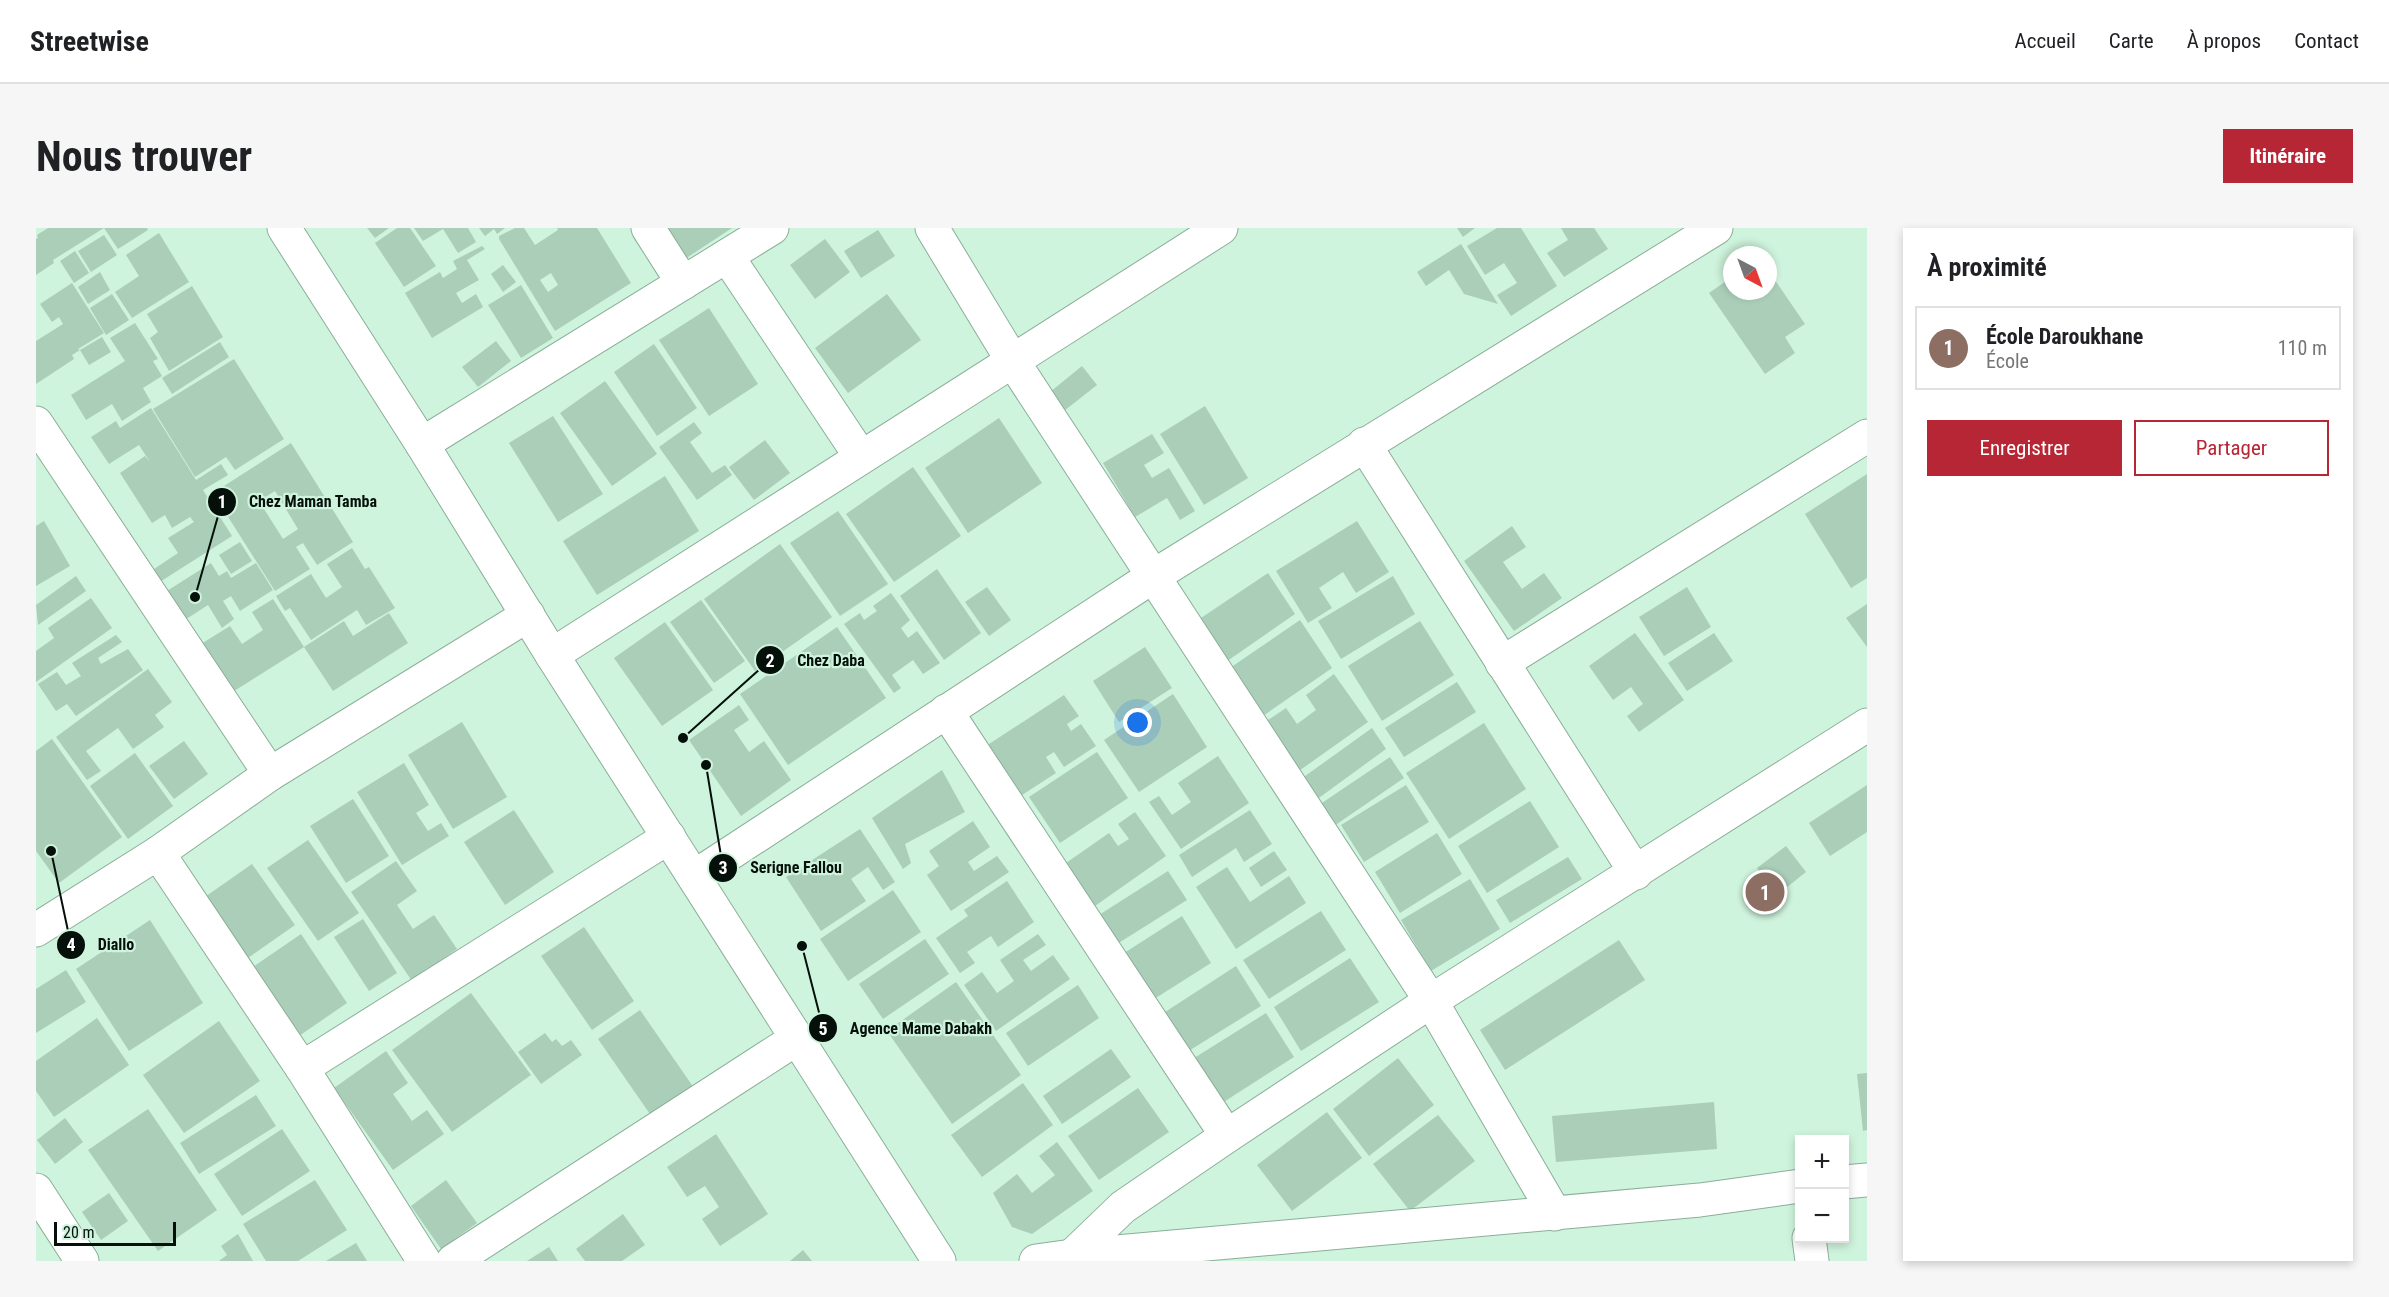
<!DOCTYPE html>
<html lang="fr">
<meta charset="utf-8">
<style>
body{margin:0;font-family:"Roboto Condensed",sans-serif;background:#f6f6f6;color:#202124}
.controls{position:absolute;right:18px;bottom:18px;display:grid;overflow:hidden;border-radius:0px;box-shadow:0 3px 9px #0003}
.controls button{width:54px;height:54px;display:grid;place-items:center;padding:0;border:0;border-bottom:2px solid #e0e0e0;background:#fff;color:#202124;font:30px sans-serif}
.compass{position:absolute;left:1687px;top:18px;width:54px;height:54px;border-radius:50%;background:#fff;box-shadow:0 3px 9px #0003;rotate:139deg}
.scale{position:absolute;left:18px;bottom:15px;width:122px;box-sizing:border-box;padding-left:6px;border:3px solid #041009;border-top:0;font-size:16px;line-height:21px;white-space:nowrap;color:#041009;-webkit-text-stroke:4px #cff4dd;paint-order:stroke}
.you{position:absolute;left:1102px;top:495px;width:21px;height:21px;margin:-15px;border:4px solid #fff;border-radius:50%;background:#1a73e8;box-shadow:0 0 0 9px #1a73e833}
.badge{display:grid;place-items:center;width:39px;height:39px;border-radius:50%;background:#b72634;color:#fff;font-size:20px;font-weight:700}
.pin{position:absolute;translate:-50% -50%;border:3px solid #fff;box-shadow:0 2px 6px #0006}
.list{margin:0;padding:0;list-style:none}
h2{display:flex;justify-content:space-between;align-items:center;height:78px;margin:0;padding:0 24px;font-size:26px}
h2 small{font-size:20px;font-weight:400;color:#757577}
.list li{display:grid;grid-template-columns:39px 1fr auto;gap:18px;align-items:center;box-sizing:border-box;height:84px;margin:0 12px 12px;padding:0 12px;border:2px solid #e0e0e0;border-radius:0px}
.list b{display:block;font-size:22px;white-space:nowrap}
.list p{margin:0;font-size:20px;white-space:nowrap;color:#757577}
.list em{font-size:20px;font-style:normal;color:#757577}
.actions{display:flex;gap:12px;padding:18px 24px}
.actions a{flex:1;padding:14px 0;border:2px solid #b72634;border-radius:0px;text-align:center;font-size:21px;color:#b72634}
.actions .main{background:#b72634;color:#fff}
.map{position:relative;flex:none;width:1831px;height:1033px;overflow:hidden;border-radius:0px}
header{display:flex;align-items:center;gap:36px;box-sizing:border-box;height:84px;padding:0 30px;background:#fff;border-bottom:2px solid #e0e0e0}
header strong{font-size:28px}
nav{display:flex;gap:33px;margin-inline-start:auto;font-size:21px}
.intro{display:flex;align-items:center;justify-content:space-between;box-sizing:border-box;height:144px;padding:0 36px}
h1{margin:0;font-size:42px}
.button{padding:15px 27px;border-radius:0px;background:#b72634;color:#fff;font-size:21px;font-weight:700}
main{display:flex;gap:36px;padding:0 36px}
aside{flex:1;background:#fff;border-radius:0px;box-shadow:0 3px 9px #0003}
.map>svg:first-child{display:block}
.building{fill:#aaceb8;fill-rule:evenodd}
.lines{fill:none;stroke-linecap:round;stroke-linejoin:round}
.minor-casing{stroke:#8bae98;stroke-width:35}
.secondary-casing{stroke:#8bae98;stroke-width:35}
.minor{stroke:#fff;stroke-width:33}
.secondary{stroke:#fff;stroke-width:33}
.leader{fill:none;stroke:#041009;stroke-width:2}
.callout-dot{fill:#041009;stroke:#cff4dd;stroke-width:2}
.mark-label{font-size:18px;text-anchor:middle;font-weight:bold;fill:#fff}
.callout-label{font-size:16px;text-anchor:middle;font-weight:bold;fill:#041009;stroke:#cff4dd;stroke-width:4.5;stroke-linejoin:round;paint-order:stroke}
</style>
<header>
<strong>Streetwise</strong>
<nav><a>Accueil</a><a>Carte</a><a>À propos</a><a>Contact</a></nav>
</header>
<div class="intro"><h1>Nous trouver</h1><a class="button">Itinéraire</a></div>
<main>
<div class="map">
<svg width="1831" height="1033" viewBox="0 0 1831 1033">
<rect width="100%" height="100%" fill="#cff4dd"/>
<g class="building">
<path d="M12 0H68L17 32 18 35 0 47V11L2 10 1 7Z"/>
<path d="M68 0H111L112 2 82 21Z"/>
<path d="M331 0H353L339 10Z"/>
<path d="M361 0H374L400 38 368 59 339 15Z"/>
<path d="M378 0H432L440 14 422 25 407 1 387 13Z"/>
<path d="M443 0H469L461 6 458 1 449 8Z"/>
<path d="M479 0H488L499 17 522 2 521 0H561L595 55 519 103 463 11V8ZM515 45 522 57 512 64 504 52Z"/>
<path d="M629 0H696L649 31Z"/>
<path d="M1421 0H1439L1427 9Z"/>
<path d="M1461 0H1485L1521 58 1475 88 1461 67 1481 55 1468 35 1449 47 1431 18Z"/>
<path d="M1525 0H1558L1572 21 1528 49 1511 25 1532 12Z"/>
<path d="M842 2 859 28 825 50 808 23Z"/>
<path d="M123 5 153 54 96 90 79 64 103 48 90 27Z"/>
<path d="M68 7 81 27 55 44 42 23Z"/>
<path d="M789 11 814 44 779 71 754 37Z"/>
<path d="M1425 16 1462 76 1428 66 1413 42 1390 58 1381 44Z"/>
<path d="M446 18 449 21 431 32 443 52 420 65 426 75 440 66 447 79 396 110 369 65 404 44 407 50 421 41 417 33Z"/>
<path d="M39 23 53 45 38 55 24 33Z"/>
<path d="M467 37 480 54 467 64 455 46Z"/>
<path d="M1732 42 1769 96 1749 109 1759 125 1729 146 1673 65 1696 49V63H1732Z"/>
<path d="M64 44 74 62 52 76 42 59Z"/>
<path d="M36 55 68 105 42 121 44 122 36 127 38 131 0 156V113L27 96 23 89 16 94 4 76Z"/>
<path d="M485 57 517 110 485 130 452 77Z"/>
<path d="M156 58 187 109 133 143 114 110 122 104 111 86Z"/>
<path d="M76 66 93 92 70 107 54 80Z"/>
<path d="M851 66 885 112 812 165 779 120Z"/>
<path d="M673 80 722 156 673 188 623 112Z"/>
<path d="M99 95 122 131 117 133 126 148 107 160 115 174 86 193 76 176 50 192 35 167 89 133 74 110Z"/>
<path d="M66 109 75 124 53 137 44 122Z"/>
<path d="M460 113 475 133 442 159 426 139Z"/>
<path d="M184 114 193 129 136 166 126 150Z"/>
<path d="M618 116 661 180 621 208 578 144Z"/>
<path d="M198 131 248 211 199 242 190 229 159 249 117 181Z"/>
<path d="M1046 138 1061 157 1028 183 1014 164Z"/>
<path d="M569 153 621 226 576 258 524 185Z"/>
<path d="M1169 178 1212 250 1168 277 1124 206Z"/>
<path d="M115 180 160 252 185 236 192 247 167 262 196 308 119 357 112 345 142 325 132 310 158 294 154 289 136 300 129 287 116 295 84 245 109 228 114 234 103 217 73 236 55 209 80 193 84 200Z"/>
<path d="M517 188 567 266 522 294 473 215Z"/>
<path d="M963 190 1006 255 932 305 889 240Z"/>
<path d="M658 194 666 205 654 214 676 245 689 237 696 247 661 272 623 219Z"/>
<path d="M1116 206 1128 225 1108 237 1116 250 1133 240 1159 283 1144 292 1131 270 1099 289 1067 235Z"/>
<path d="M729 212 754 245 718 272 693 239Z"/>
<path d="M255 215 317 314 281 337 267 315 260 319 274 341 239 363 177 265ZM239 263 262 301 247 311 223 273Z"/>
<path d="M877 239 925 308 858 354 810 286Z"/>
<path d="M1831 246V350L1815 360 1769 286Z"/>
<path d="M629 248 663 303 561 367 527 313Z"/>
<path d="M802 283 852 356 804 388 754 315Z"/>
<path d="M8 293 34 338 0 358V298Z"/>
<path d="M1321 293 1353 344 1320 365 1307 344 1283 360 1296 380 1272 395 1240 343Z"/>
<path d="M1476 298 1490 319 1467 334 1486 361 1508 345 1526 370 1478 403 1428 333Z"/>
<path d="M204 314 216 333 195 346 183 327Z"/>
<path d="M744 316 796 389 719 443 668 371Z"/>
<path d="M316 320 329 341 333 339 359 380 330 397 321 382 275 412 254 380 249 383 240 368 275 346 290 370 306 359 291 336Z"/>
<path d="M175 335 183 348 191 343 195 350 220 335 237 362 204 383 195 368 187 373 198 391 186 400 172 377 141 397 123 368Z"/>
<path d="M901 341 945 405 908 432 864 368Z"/>
<path d="M1232 345 1259 386 1187 436 1159 394Z"/>
<path d="M40 348 50 363 2 397 0 377Z"/>
<path d="M1357 348 1379 386 1305 431 1282 393Z"/>
<path d="M951 359 975 392 953 408 929 374Z"/>
<path d="M1651 359 1675 399 1628 428 1603 389Z"/>
<path d="M855 365 874 392 865 400 872 410 881 403 904 435 887 446 877 432 856 447 865 460 858 465 808 396 824 385 828 392 841 383 837 378Z"/>
<path d="M55 370 76 400 0 454V423L18 410 12 400Z"/>
<path d="M237 371 268 419 195 465 165 416 194 398 206 416 227 402 216 384Z"/>
<path d="M665 372 709 433 678 455 634 394Z"/>
<path d="M1831 376V419L1810 390Z"/>
<path d="M353 385 372 415 297 463 268 419 308 393 317 408Z"/>
<path d="M1264 392 1296 440 1224 490 1191 442Z"/>
<path d="M1384 393 1418 447 1346 493 1312 438Z"/>
<path d="M629 394 677 462 626 498 578 430Z"/>
<path d="M801 399 850 470 752 537 704 466Z"/>
<path d="M1599 405 1648 472 1603 504 1591 488 1607 476 1595 459 1577 472 1553 438Z"/>
<path d="M1678 405 1697 433 1651 463 1632 435Z"/>
<path d="M80 407 86 414 62 430 65 436 92 421 107 442 40 488 31 476 20 483 2 456 21 444 30 457 45 448 36 435Z"/>
<path d="M1109 419 1136 460 1083 494 1057 453Z"/>
<path d="M112 441 136 474 119 487 128 499 97 521 82 500 50 523 65 543 51 552 20 509Z"/>
<path d="M1298 446 1332 494 1260 545 1226 496 1250 480 1261 496 1280 482 1270 467Z"/>
<path d="M1421 454 1440 484 1368 529 1349 500Z"/>
<path d="M1137 466 1171 519 1103 564 1068 512Z"/>
<path d="M1028 467 1043 488 1031 496 1035 503 1045 496 1060 518 1028 539 1018 524 1010 529 1020 545 983 569 950 518Z"/>
<path d="M703 477 713 492 698 502 713 524 728 513 755 552 705 588 653 512Z"/>
<path d="M426 494 471 569 417 601 372 527Z"/>
<path d="M1448 495 1490 561 1413 611 1370 545Z"/>
<path d="M1336 500 1350 521 1280 572 1265 551Z"/>
<path d="M16 511 86 609 23 655 0 623V523Z"/>
<path d="M148 513 172 546 138 571 113 538Z"/>
<path d="M1061 524 1092 570 1024 615 993 569Z"/>
<path d="M99 525 137 578 92 611 54 558Z"/>
<path d="M1182 528 1213 575 1145 621 1113 574 1123 568 1136 587 1155 574 1142 555Z"/>
<path d="M1354 529 1368 550 1298 598 1283 577Z"/>
<path d="M368 535 393 577 380 585 392 603 405 595 413 608 366 637 321 564Z"/>
<path d="M906 542 929 584 869 616 875 635 867 641 836 590Z"/>
<path d="M1370 557 1393 594 1328 634 1305 597Z"/>
<path d="M1831 557V604L1794 628 1773 595Z"/>
<path d="M317 571 353 628 310 655 274 598Z"/>
<path d="M1494 573 1523 619 1451 665 1422 618Z"/>
<path d="M478 582 518 644 469 677 428 614Z"/>
<path d="M1214 582 1236 616 1208 634 1200 620 1156 649 1143 627Z"/>
<path d="M1099 584 1130 628 1059 678 1030 635 1073 605 1082 618 1093 611 1082 596Z"/>
<path d="M937 593 954 619 932 634 938 643 961 628 973 644 915 683 891 647 903 638 893 623Z"/>
<path d="M824 601 859 654 847 662 832 639 815 651 830 673 785 703 750 649Z"/>
<path d="M1401 605 1426 646 1364 685 1339 644Z"/>
<path d="M272 612 323 685 282 713 231 640Z"/>
<path d="M1750 618 1770 644 1741 667 1721 640Z"/>
<path d="M1238 623 1251 642 1225 659 1213 640Z"/>
<path d="M1532 629 1546 651 1474 695 1460 672Z"/>
<path d="M360 633 381 663 361 677 377 701 398 687 421 721 376 753 315 664Z"/>
<path d="M216 636 259 697 209 732 166 671Z"/>
<path d="M1191 639 1214 674 1253 648 1270 675 1200 721 1160 659Z"/>
<path d="M1132 643 1151 672 1081 716 1063 687Z"/>
<path d="M1434 651 1464 701 1395 743 1365 692Z"/>
<path d="M971 653 998 694 962 719 955 708 931 724 939 735 924 745 900 710 932 688 928 682Z"/>
<path d="M857 662 885 704 812 753 784 711Z"/>
<path d="M1285 683 1310 722 1233 771 1207 732Z"/>
<path d="M1146 688 1175 735 1115 773 1085 727Z"/>
<path d="M327 691 361 745 333 763 298 709Z"/>
<path d="M114 692 167 775 93 823 40 741Z"/>
<path d="M548 699 598 773 556 802 505 728Z"/>
<path d="M265 706 311 775 263 808 217 739Z"/>
<path d="M1002 706 1010 717 987 732 995 743 1017 727 1034 751 960 803 928 757 946 744 961 765 978 753 964 732Z"/>
<path d="M889 711 913 746 847 791 823 756Z"/>
<path d="M1583 712 1609 752 1469 842 1444 802Z"/>
<path d="M1314 730 1343 774 1265 823 1238 779Z"/>
<path d="M1200 738 1225 778 1151 824 1126 786Z"/>
<path d="M30 742 50 774 0 805V761Z"/>
<path d="M920 754 985 847 916 896 851 803Z"/>
<path d="M1042 757 1063 790 992 838 970 805Z"/>
<path d="M435 765 495 847 416 904 356 822Z"/>
<path d="M604 782 658 860 616 889 562 811Z"/>
<path d="M1230 785 1258 829 1183 877 1155 832Z"/>
<path d="M61 790 93 837 18 889 0 863V833Z"/>
<path d="M183 793 224 853 148 905 107 847Z"/>
<path d="M509 805 516 814 520 811 526 818 535 812 546 827 505 856 482 824Z"/>
<path d="M1075 821 1095 849 1026 896 1007 868Z"/>
<path d="M350 823 372 855 357 866 376 893 391 882 408 906 357 942 298 860Z"/>
<path d="M1362 830 1398 877 1333 928 1297 881Z"/>
<path d="M1831 845V902L1827 903 1821 846Z"/>
<path d="M987 855 1017 897 946 949 915 907Z"/>
<path d="M1102 860 1133 904 1063 952 1032 908Z"/>
<path d="M220 867 240 898 163 946 144 915Z"/>
<path d="M1678 874 1681 921 1520 934 1516 888Z"/>
<path d="M112 881 181 982 122 1023 52 922Z"/>
<path d="M1291 884 1326 930 1256 983 1221 937Z"/>
<path d="M1402 887 1439 933 1374 983 1337 936Z"/>
<path d="M29 890 47 914 19 936 1 912Z"/>
<path d="M246 901 274 943 206 988 178 946Z"/>
<path d="M680 906 732 986 684 1018 666 991 683 979 669 958 651 969 631 939Z"/>
<path d="M1021 914 1057 963 996 1006 976 999 957 965 981 946 996 965 1019 947 1003 928Z"/>
<path d="M279 952 311 1002 262 1033H230L207 996Z"/>
<path d="M410 952 441 995 405 1021 375 978Z"/>
<path d="M73 965 92 993 65 1012 46 984Z"/>
<path d="M587 986 609 1017 586 1033H549L540 1021Z"/>
<path d="M202 1006 217 1033H183L191 1027 185 1018Z"/>
<path d="M320 1015 331 1033H290Z"/>
<path d="M513 1019 522 1033H491Z"/>
<path d="M767 1022 776 1033H754Z"/>
</g>
<g class="lines">
<g class="minor-casing">
<g id="minor">
<path d="M248 0 386 216 516 427 903 1033"/>
<path d="M612 0 647 55"/>
<path d="M896 0 976 132 1395 773 1519 986"/>
<path d="M691 28 825 229"/>
<path d="M0 195 234 546"/>
<path d="M386 216 736 0"/>
<path d="M1328 216 1600 645"/>
<path d="M516 427 1185 0"/>
<path d="M1466 435 1831 208"/>
<path d="M910 483 1191 908"/>
<path d="M122 625 266 840 388 1033"/>
<path d="M658 649 1116 349 1680 0"/>
<path d="M0 702 122 625 234 546 492 387"/>
<path d="M266 840 633 609"/>
<path d="M1808 954 1831 952"/>
<path d="M1773 1010 1776 1033"/>
<path d="M1036 1028 1087 979 1191 908 1395 773 1831 497"/>
<path d="M417 1033 760 811"/>
<path d="M1000 1033 1036 1028 1664 972 1764 958"/>
</g>
</g>
<g class="secondary-casing">
<path id="secondary" d="M0 962 46 1033"/>
</g>
<use href="#minor" class="minor"/>
<use href="#secondary" class="secondary"/>
</g>
<path class="leader" d="M159 369L186 274M647 510L734 432M670 537L687 640M15 623L35 717M766 718L787 800"/>
<g class="callout-dot">
<circle cx="159" cy="369" r="6"/>
<circle cx="647" cy="510" r="6"/>
<circle cx="670" cy="537" r="6"/>
<circle cx="15" cy="623" r="6"/>
<circle cx="766" cy="718" r="6"/>
<circle cx="186" cy="274" r="15"/>
<circle cx="734" cy="432" r="15"/>
<circle cx="687" cy="640" r="15"/>
<circle cx="35" cy="717" r="15"/>
<circle cx="787" cy="800" r="15"/>
</g>
<g class="mark-label">
<text x="186" y="280">1</text>
<text x="734" y="439">2</text>
<text x="687" y="646">3</text>
<text x="35" y="723">4</text>
<text x="787" y="807">5</text>
</g>
<g class="callout-label">
<text x="277" y="279">Chez Maman Tamba</text>
<text x="795" y="438">Chez Daba</text>
<text x="760" y="645">Serigne Fallou</text>
<text x="80" y="722">Diallo</text>
<text x="885" y="806">Agence Mame Dabakh</text>
</g>
</svg>
<div class="controls">
<button>+</button>
<button>−</button>
</div>
<svg class="compass" viewBox="-18 -18 36 36"><path d="M0-13l5 13h-10z" fill="#e53935"/><path d="M0 13l5-13h-10z" fill="#757577"/></svg>
<div class="scale">20 m</div>
<div class="you"></div>
<div class="pin badge" style="left:1729px;top:664px;background:#8d6e63">1</div>
</div>
<aside>
<h2>À proximité<small></small></h2>
<ul class="list">
<li><span class="badge" style="background:#8d6e63">1</span><div><b>École Daroukhane</b><p>École</p></div><em>110 m</em></li>
</ul>
<div class="actions"><a class="main">Enregistrer</a><a>Partager</a></div>
</aside>
</main>
